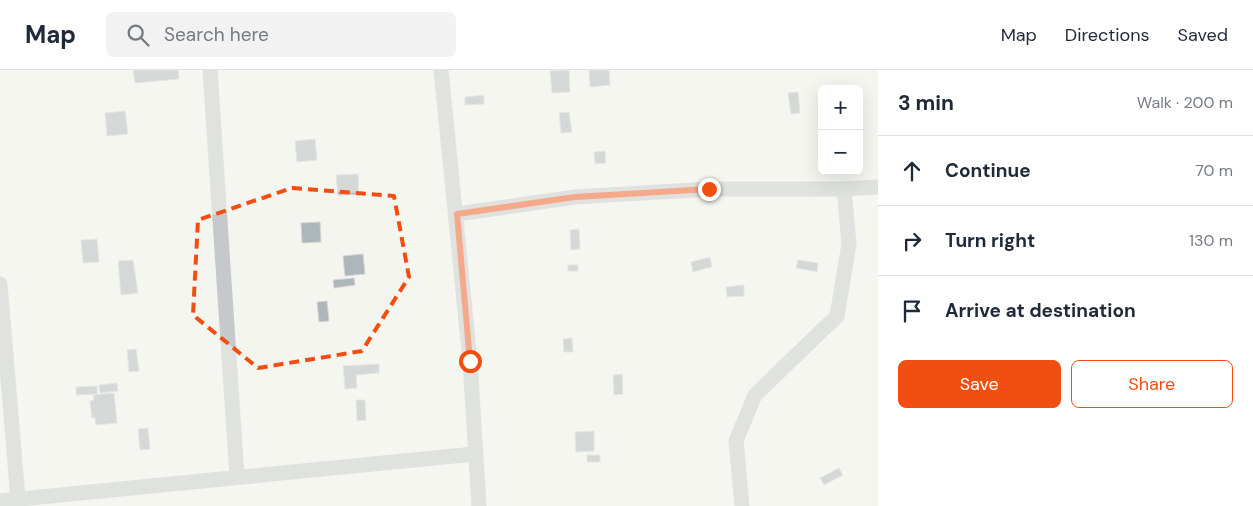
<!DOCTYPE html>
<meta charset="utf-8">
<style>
body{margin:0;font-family:"DM Sans",sans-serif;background:#f2f2f3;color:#1f2937}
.controls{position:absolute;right:15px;top:15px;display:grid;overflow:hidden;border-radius:8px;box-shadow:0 5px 20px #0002}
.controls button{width:45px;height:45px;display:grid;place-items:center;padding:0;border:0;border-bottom:1px solid #e0e1e3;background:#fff;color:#1f2937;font:25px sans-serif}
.stop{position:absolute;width:15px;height:15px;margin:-11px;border:4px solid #f34e11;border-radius:50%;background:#fff}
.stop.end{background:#f34e11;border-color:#fff;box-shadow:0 1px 5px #0008}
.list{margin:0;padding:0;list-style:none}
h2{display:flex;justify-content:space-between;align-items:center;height:65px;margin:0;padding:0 20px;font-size:21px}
h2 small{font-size:16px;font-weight:400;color:#747a83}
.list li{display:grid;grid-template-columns:32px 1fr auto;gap:15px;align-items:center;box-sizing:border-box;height:70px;padding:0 20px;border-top:1px solid #e0e1e3}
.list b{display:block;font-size:19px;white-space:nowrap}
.list em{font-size:16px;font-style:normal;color:#747a83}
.actions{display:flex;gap:10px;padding:15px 20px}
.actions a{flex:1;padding:11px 0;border:1px solid #f34e11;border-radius:8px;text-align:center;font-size:18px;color:#f34e11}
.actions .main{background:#f34e11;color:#fff}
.icon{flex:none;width:28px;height:28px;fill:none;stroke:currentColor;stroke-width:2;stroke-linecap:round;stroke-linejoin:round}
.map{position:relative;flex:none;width:878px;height:436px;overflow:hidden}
header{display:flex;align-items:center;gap:30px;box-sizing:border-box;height:70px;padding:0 25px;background:#fff;border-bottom:1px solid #e0e1e3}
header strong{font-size:24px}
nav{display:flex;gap:28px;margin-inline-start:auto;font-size:18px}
.search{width:350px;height:45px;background:#f2f2f3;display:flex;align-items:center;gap:12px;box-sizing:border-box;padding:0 18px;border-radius:8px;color:#747a83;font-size:19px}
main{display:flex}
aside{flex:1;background:#fff}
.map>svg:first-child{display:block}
.building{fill:#adb6bb;stroke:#d5d5d3}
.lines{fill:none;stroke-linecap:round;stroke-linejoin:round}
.minor{stroke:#c6c9cc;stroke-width:15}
.route{stroke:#f34e11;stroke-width:6}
.marked{fill:none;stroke:#f34e11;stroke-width:4;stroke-dasharray:10 6;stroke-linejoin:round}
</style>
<header>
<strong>Map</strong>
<div class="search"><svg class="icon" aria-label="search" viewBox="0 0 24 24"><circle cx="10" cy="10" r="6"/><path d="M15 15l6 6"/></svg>Search here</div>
<nav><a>Map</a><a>Directions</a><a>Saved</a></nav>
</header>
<main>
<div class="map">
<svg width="878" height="436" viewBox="0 0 878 436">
<rect width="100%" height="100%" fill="#f4f5ef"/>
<g class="building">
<path d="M133 0H178L179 9 135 13Z"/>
<path d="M569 0 570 22 552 23 550 1Z"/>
<path d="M589 0H609L610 15 590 17Z"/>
<path d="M798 22 800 43 791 44 788 23Z"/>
<path d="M484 25V34L465 35V27Z"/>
<path d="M125 41 128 64 107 66 105 43Z"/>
<path d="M569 42 572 62 561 63 559 43Z"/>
<path d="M315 69 317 90 297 92 295 71Z"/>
<path d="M605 81 606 93 595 94 594 82Z"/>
<path d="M358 104 359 124 338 125 336 105Z"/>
<path d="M320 152 321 172 302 173 301 153Z"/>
<path d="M579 159 580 179 571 180 570 160Z"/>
<path d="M97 169 99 192 83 193 81 170Z"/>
<path d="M363 184 365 204 345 206 343 186Z"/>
<path d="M710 187 712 197 693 202 691 192Z"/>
<path d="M133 190 138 223 121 225 118 191Z"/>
<path d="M798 190 818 193 817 202 796 198Z"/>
<rect x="568" y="195" width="10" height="6"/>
<path d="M354 208 355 215 334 218 333 210Z"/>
<path d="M744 215V226L727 227 726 217Z"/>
<path d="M327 231 329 251 319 252 317 232Z"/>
<path d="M572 268 573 282H564L563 269Z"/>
<path d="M136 279 139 301 129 302 127 280Z"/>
<path d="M379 294V303L356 305 357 318 345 319 343 296Z"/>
<path d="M622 304 623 324 614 325 613 305Z"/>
<path d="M117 313 118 321 100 323 99 315Z"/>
<path d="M97 316V324L76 325V317Z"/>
<path d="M114 323 117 353 96 355 95 348H92L90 331 94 330 93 325Z"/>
<path d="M356 330H365L366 350 357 351Z"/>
<path d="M148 358 150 379 140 380 138 359Z"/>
<path d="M594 361V381L576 382 575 362Z"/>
<rect x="587" y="385" width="13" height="7"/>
<path d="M839 398 843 405 824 415 820 408Z"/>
</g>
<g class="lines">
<g class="minor">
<path d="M210 0 237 407"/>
<path d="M441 0 470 291 479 436"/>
<path d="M457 144 575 127 709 119H844L878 117"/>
<path d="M0 214 18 429"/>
<path d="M0 431 474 384"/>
<path d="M742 436 736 371 755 325 837 246 849 174 844 119"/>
</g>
</g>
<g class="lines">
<path class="route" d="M470 291 457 144 575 127 709 119"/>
</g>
<path d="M0 0H878V436H0ZM292 118 394 126 409 207 362 281 258 298 193 245 198 150Z" fill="#f4f5ef" fill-opacity=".55" fill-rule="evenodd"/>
<path class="marked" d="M292 118 394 126 409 207 362 281 258 298 193 245 198 150Z"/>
</svg>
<div class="controls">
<button>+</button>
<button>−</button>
</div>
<div class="stop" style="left:470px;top:291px"></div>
<div class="stop end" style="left:709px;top:119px"></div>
</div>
<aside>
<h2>3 min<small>Walk · 200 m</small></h2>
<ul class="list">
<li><svg class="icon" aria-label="ahead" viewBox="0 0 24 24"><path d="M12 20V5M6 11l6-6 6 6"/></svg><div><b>Continue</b></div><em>70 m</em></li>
<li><svg class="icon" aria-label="right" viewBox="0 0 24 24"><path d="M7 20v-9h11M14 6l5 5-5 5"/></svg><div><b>Turn right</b></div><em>130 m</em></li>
<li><svg class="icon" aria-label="arrive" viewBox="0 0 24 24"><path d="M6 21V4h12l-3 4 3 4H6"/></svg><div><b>Arrive at destination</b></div></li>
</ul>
<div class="actions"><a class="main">Save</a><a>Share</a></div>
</aside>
</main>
